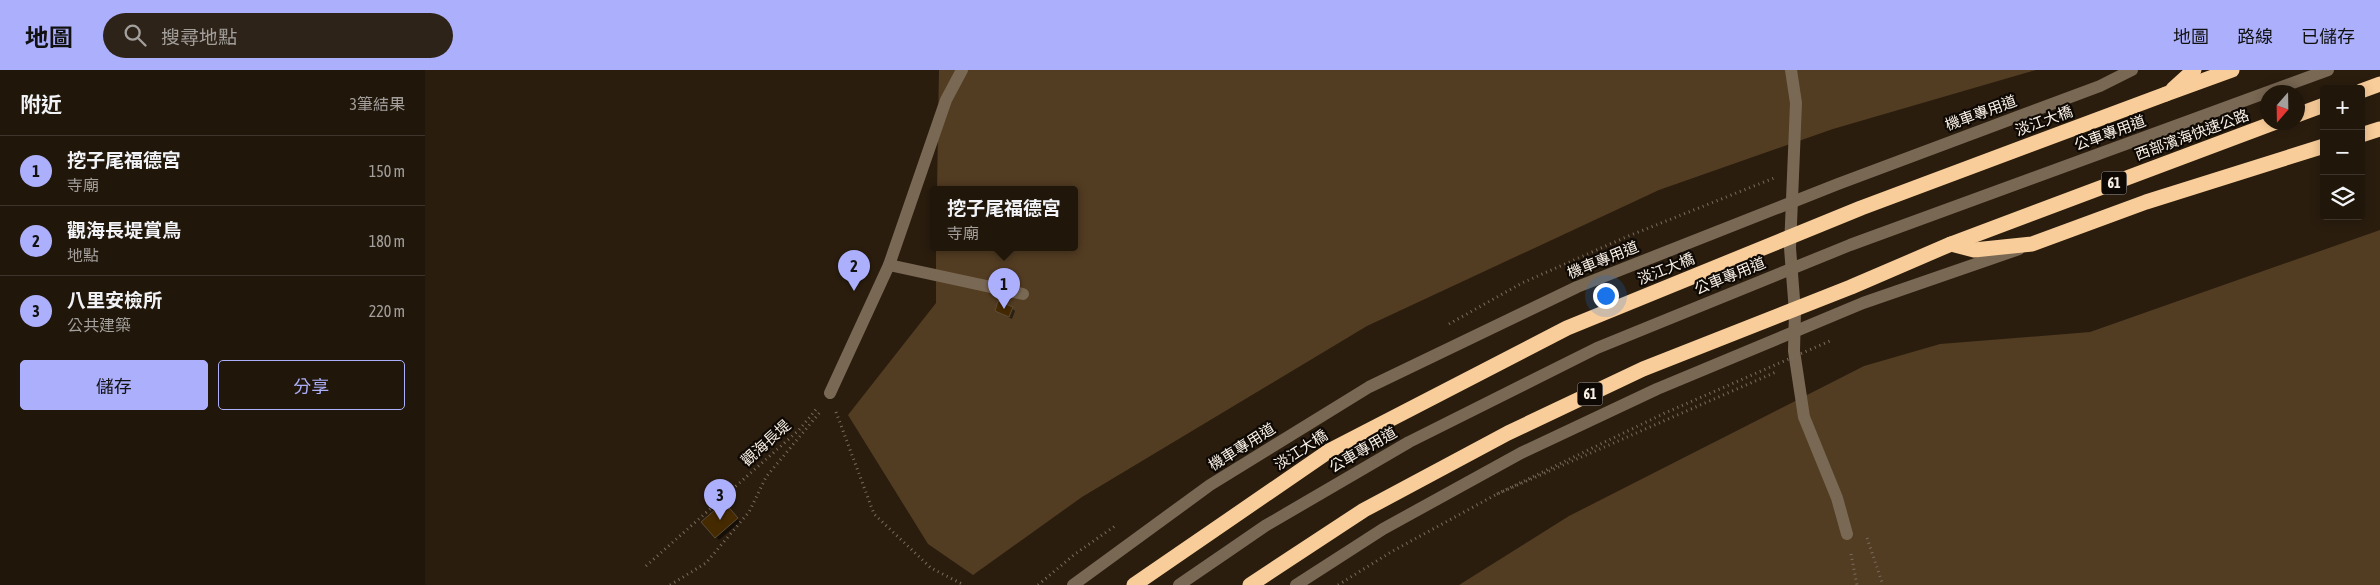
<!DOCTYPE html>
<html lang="zh-TW">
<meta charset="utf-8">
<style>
body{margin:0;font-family:"Asap Condensed","Noto Sans TC",sans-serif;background:#2d2318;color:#f1f3f6}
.controls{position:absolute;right:15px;top:15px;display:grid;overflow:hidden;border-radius:5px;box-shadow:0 2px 12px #0003}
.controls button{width:45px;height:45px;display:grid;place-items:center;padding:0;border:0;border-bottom:1px solid #3d352b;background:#20160a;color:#f1f3f6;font:25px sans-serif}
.compass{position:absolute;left:1835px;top:15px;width:45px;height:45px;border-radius:50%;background:#20160a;box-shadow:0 2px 12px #0003;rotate:200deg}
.you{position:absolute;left:1180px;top:225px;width:18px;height:18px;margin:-12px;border:4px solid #fff;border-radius:50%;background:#1a73e8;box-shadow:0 0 0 8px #1a73e833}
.badge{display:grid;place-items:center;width:32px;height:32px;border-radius:50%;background:#acaffb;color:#111;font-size:16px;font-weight:700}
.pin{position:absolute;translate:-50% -41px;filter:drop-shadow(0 1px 2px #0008)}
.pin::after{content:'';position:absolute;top:26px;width:18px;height:15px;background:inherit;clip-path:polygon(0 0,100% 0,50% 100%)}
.popup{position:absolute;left:505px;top:116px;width:148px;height:65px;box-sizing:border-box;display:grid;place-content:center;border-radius:5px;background:#20160a;filter:drop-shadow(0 1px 4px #0005);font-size:16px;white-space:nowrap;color:#a29f9c}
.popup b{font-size:19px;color:#f1f3f6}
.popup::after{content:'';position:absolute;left:50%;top:100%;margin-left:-10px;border:10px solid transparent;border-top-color:#20160a}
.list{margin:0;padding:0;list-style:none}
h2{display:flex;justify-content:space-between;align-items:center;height:65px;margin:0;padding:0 20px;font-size:21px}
h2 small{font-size:16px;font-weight:400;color:#a29f9c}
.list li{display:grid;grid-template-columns:32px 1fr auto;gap:15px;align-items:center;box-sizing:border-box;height:70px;padding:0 20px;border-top:1px solid #3d352b}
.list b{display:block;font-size:19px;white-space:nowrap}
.list p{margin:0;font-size:16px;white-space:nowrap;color:#a29f9c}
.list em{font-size:16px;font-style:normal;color:#a29f9c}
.actions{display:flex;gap:10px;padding:15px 20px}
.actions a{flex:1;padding:11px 0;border:1px solid #acaffb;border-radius:5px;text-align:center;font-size:18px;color:#acaffb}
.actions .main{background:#acaffb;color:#111}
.icon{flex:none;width:28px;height:28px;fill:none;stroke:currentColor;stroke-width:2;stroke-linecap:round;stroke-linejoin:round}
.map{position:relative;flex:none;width:1955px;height:515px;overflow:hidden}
header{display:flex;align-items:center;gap:30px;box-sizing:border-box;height:70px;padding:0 25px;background:#acaffb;color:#111}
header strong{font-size:24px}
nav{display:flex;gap:28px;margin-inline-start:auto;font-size:18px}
.search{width:350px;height:45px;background:#2d2318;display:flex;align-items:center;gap:12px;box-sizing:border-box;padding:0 18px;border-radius:28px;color:#a29f9c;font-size:19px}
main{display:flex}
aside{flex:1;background:#20160a}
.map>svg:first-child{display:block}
.green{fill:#523c22}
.shadow{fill:#0007}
.building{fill:#452a00;stroke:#5b4d3c}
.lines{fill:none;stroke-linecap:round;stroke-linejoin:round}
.path{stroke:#796d60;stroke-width:3;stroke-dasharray:1 4;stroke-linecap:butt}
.minor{stroke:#796853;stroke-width:12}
.highway{stroke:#f9cd99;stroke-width:15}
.path-bridge{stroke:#796d60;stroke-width:3;stroke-dasharray:1 4;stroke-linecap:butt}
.minor-bridge{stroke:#796853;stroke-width:12}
.highway-bridge{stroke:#f9cd99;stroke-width:15}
.labels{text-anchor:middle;stroke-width:4.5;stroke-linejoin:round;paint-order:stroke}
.shield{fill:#0e0904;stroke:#b2aaa2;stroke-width:1}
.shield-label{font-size:14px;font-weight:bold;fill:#f8efe5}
.street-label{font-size:15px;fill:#f8efe5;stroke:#0e0904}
</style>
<header>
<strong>地圖</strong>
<div class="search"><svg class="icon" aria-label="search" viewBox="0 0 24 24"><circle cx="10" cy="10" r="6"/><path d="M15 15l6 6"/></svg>搜尋地點</div>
<nav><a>地圖</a><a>路線</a><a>已儲存</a></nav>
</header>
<main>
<aside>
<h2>附近<small>3筆結果</small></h2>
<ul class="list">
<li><span class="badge">1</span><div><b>挖子尾福德宮</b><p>寺廟</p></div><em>150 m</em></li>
<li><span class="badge">2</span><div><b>觀海長堤賞鳥</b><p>地點</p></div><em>180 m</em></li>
<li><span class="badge">3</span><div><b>八里安檢所</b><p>公共建築</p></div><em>220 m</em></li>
</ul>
<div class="actions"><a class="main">儲存</a><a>分享</a></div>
</aside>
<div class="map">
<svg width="1955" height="515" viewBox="0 0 1955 515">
<rect width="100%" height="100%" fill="#2a1d0e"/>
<g class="green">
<path d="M514 0H1611L1408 59 1234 120 942 256 657 427 548 505 503 474 423 345 511 233V178H649V120H512Z"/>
<path d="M1955 160V515H1034L1144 446 1439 296 1515 274 1665 262Z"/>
</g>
<g class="shadow">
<path d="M587 238 590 241 587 249 571 241Z"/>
<path d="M299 434 315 452 294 470 278 453Z"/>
</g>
<g class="building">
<path d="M573 231 588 237 584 247 570 241Z"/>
<path d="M299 432 313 448 290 468 276 452Z"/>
</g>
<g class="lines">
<g class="path">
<path d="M1024 254 1097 213 1201 167 1349 108"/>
<path d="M411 342 449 444 506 498 539 515"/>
<path d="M1442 468 1458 515"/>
<path d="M1426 484 1432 515"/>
<path d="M221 496 374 360 393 337"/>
<path d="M245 515 281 493 324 442 341 407 396 341"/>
<path d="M613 515 650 484 690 456"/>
<path d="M913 515 966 482 1072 424 1353 301"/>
</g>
<g class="minor">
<path d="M1366 0 1371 33 1365 178 1370 242 1369 281 1379 347 1412 428 1422 464"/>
<path d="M464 195 598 224"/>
<path d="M405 323 464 195 521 30 537 0"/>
</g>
<g class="highway">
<path d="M1748 19 1769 0"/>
<path d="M1936 21 1955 14"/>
<path d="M1741 24 1807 0"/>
<path d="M1872 45 1899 35"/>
<path d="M1936 65 1955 59"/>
</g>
<path class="path-bridge" d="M1072 424 1240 343 1407 270"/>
<g class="minor-bridge">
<path d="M648 515 785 415 944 317 1152 217 1413 114 1675 16 1707 0"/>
<path d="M754 515 840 456 984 372 1172 278 1425 175 1903 0"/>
<path d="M871 515 958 459 1096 383 1232 319 1438 233 1594 179"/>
</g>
<g class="highway-bridge">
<path d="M1526 174 1549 180 1607 174 1721 132 1899 76"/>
<path d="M709 515 904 381 1142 258 1436 138 1741 24"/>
<path d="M825 515 939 440 1083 363 1218 299 1426 217 1526 174 1851 52"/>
</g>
</g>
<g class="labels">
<g class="shield">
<rect x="1676.5" y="101.5" width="25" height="23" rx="4"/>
<rect x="1152.5" y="312.5" width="25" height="23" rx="4"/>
</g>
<g class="shield-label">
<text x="1689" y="118">61</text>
<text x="1165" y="329">61</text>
</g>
<g class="street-label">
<text transform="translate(1556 43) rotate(-20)" y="5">機車專用道</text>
<text transform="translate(1619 51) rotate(-20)" y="5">淡江大橋</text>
<text transform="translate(1685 63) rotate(-20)" y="5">公車專用道</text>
<text transform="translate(1767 65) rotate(-20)" y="5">西部濱海快速公路</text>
<text transform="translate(1178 190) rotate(-22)" y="5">機車專用道</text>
<text transform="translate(1241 199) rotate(-22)" y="5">淡江大橋</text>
<text transform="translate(1305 206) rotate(-22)" y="5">公車專用道</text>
<text transform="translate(341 373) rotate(-42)" y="5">觀海長堤</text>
<text transform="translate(817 377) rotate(-32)" y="5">機車專用道</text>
<text transform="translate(876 380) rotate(-33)" y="5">淡江大橋</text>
<text transform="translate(938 380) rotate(-30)" y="5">公車專用道</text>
</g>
</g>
</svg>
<div class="controls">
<button>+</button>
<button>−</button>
<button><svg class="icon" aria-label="layers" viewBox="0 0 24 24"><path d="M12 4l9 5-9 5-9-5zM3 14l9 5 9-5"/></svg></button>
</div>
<svg class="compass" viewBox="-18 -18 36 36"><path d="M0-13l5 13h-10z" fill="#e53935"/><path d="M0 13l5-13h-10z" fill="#a29f9c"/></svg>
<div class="you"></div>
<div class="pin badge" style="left:579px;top:239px">1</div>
<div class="popup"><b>挖子尾福德宮</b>寺廟</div>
<div class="pin badge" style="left:429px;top:221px">2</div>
<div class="pin badge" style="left:295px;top:450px">3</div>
</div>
</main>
